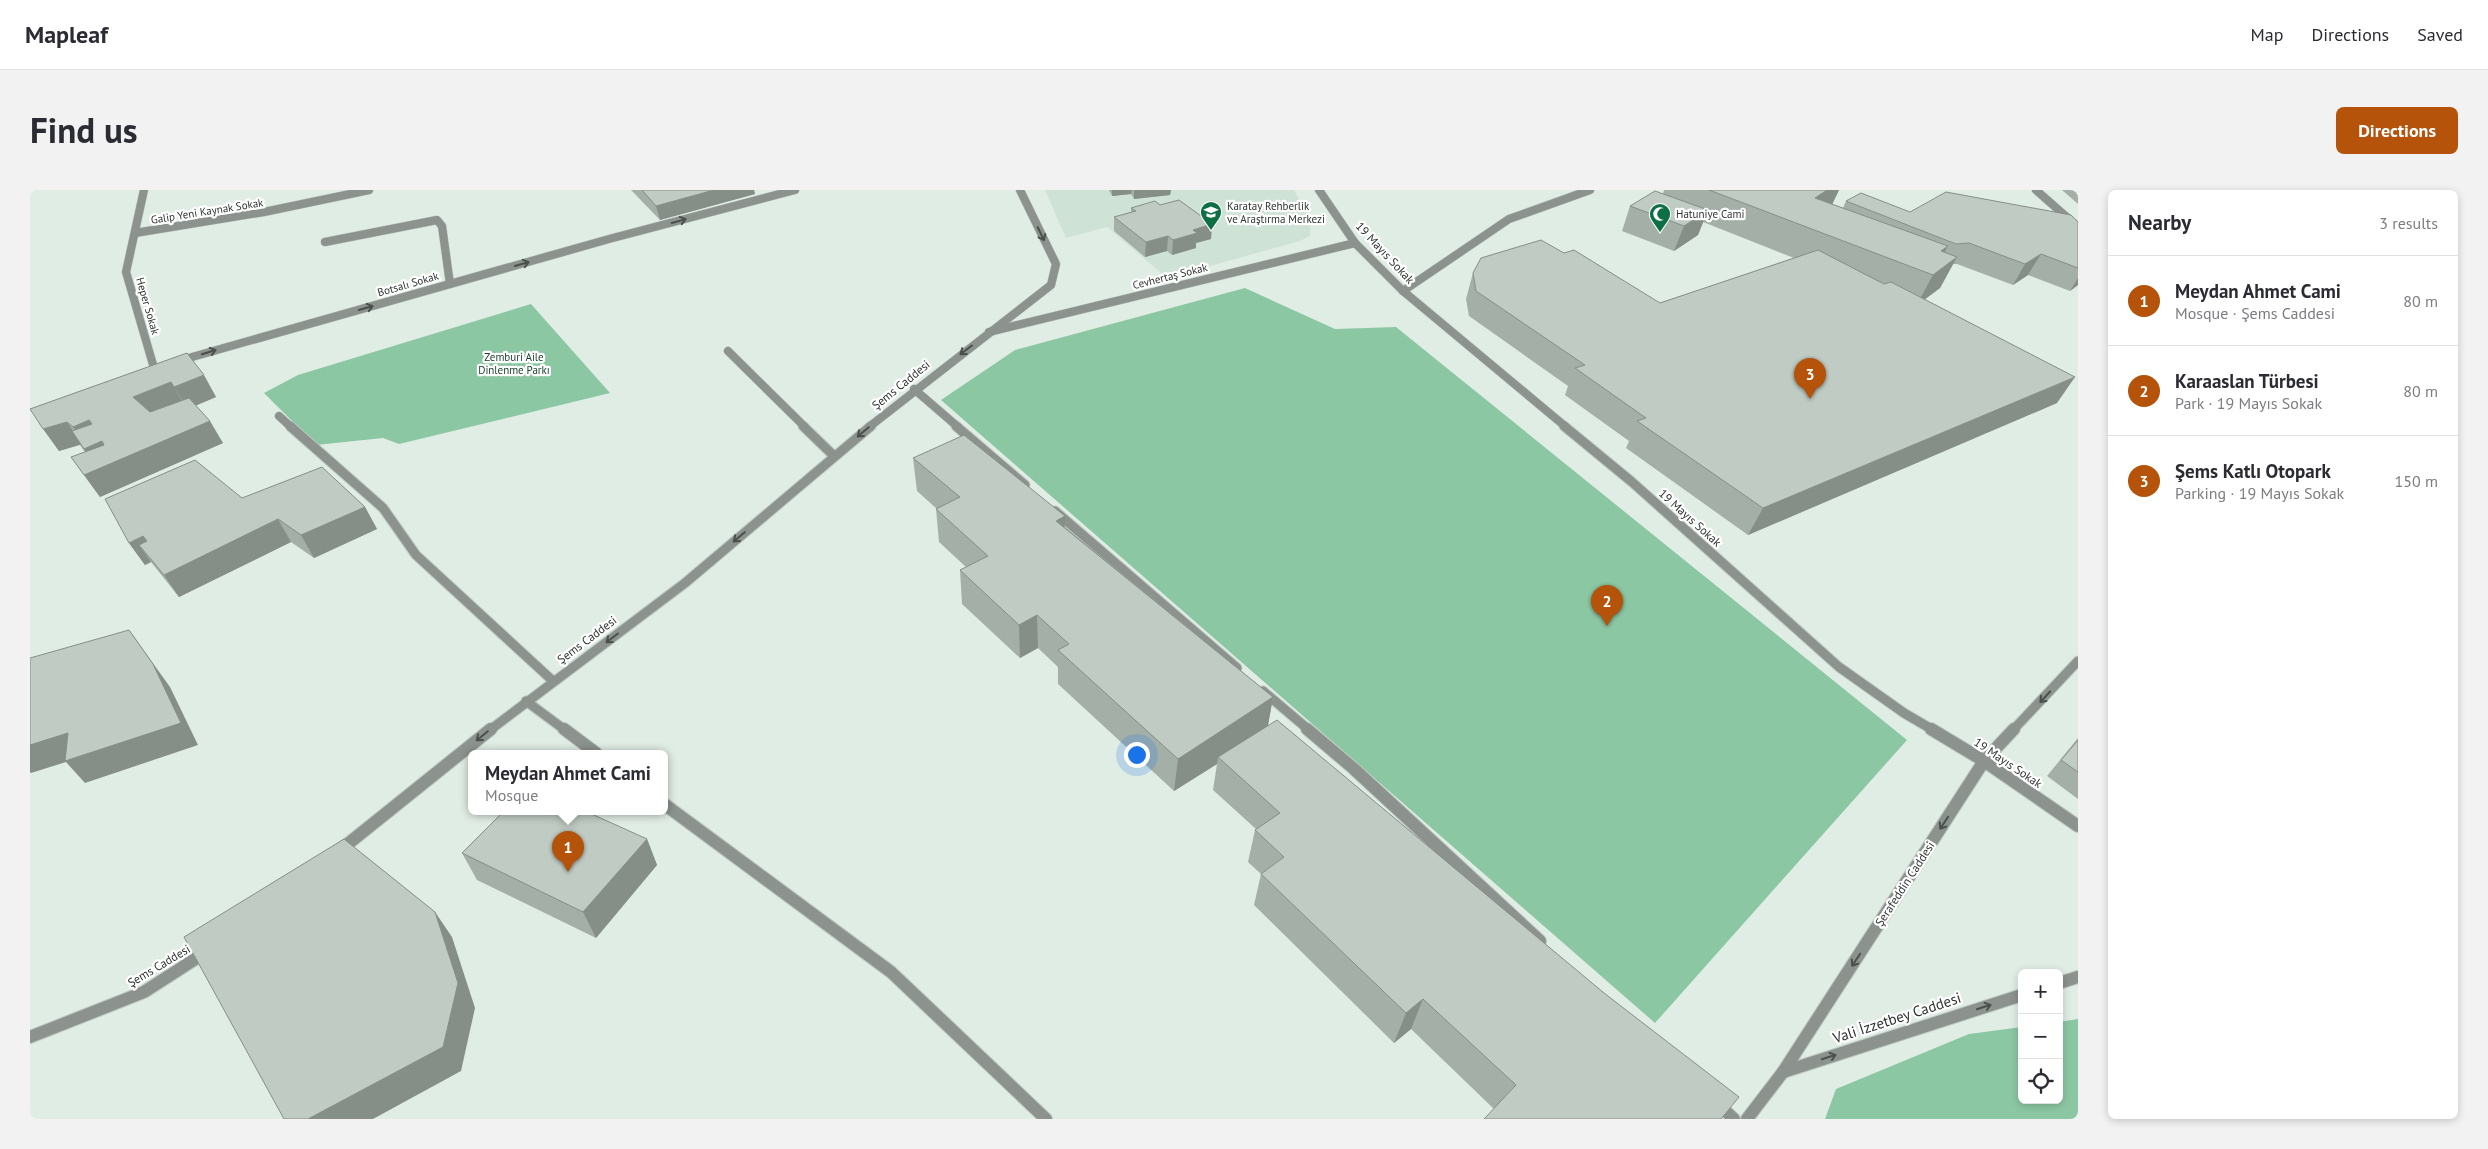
<!DOCTYPE html>
<meta charset="utf-8">
<style>
body{margin:0;font-family:"PT Sans",sans-serif;background:#f2f2f3;color:#2b2b33}
.controls{position:absolute;right:15px;bottom:15px;display:grid;overflow:hidden;border-radius:8px;box-shadow:0 2px 8px #0003}
.controls button{width:45px;height:45px;display:grid;place-items:center;padding:0;border:0;border-bottom:1px solid #e1e1e2;background:#fff;color:#2b2b33;font:25px sans-serif}
.you{position:absolute;left:1106px;top:564px;width:18px;height:18px;margin:-12px;border:4px solid #fff;border-radius:50%;background:#1a73e8;box-shadow:0 0 0 8px #1a73e833}
.badge{display:grid;place-items:center;width:32px;height:32px;border-radius:50%;background:#b45309;color:#fff;font-size:16px;font-weight:700}
.pin{position:absolute;translate:-50% -41px;filter:drop-shadow(0 1px 2px #0008)}
.pin::after{content:'';position:absolute;top:26px;width:18px;height:15px;background:inherit;clip-path:polygon(0 0,100% 0,50% 100%)}
.popup{position:absolute;left:438px;top:560px;width:200px;height:65px;box-sizing:border-box;display:grid;place-content:center;border-radius:8px;background:#fff;filter:drop-shadow(0 1px 4px #0005);font-size:16px;white-space:nowrap;color:#7c7c81}
.popup b{font-size:19px;color:#2b2b33}
.popup::after{content:'';position:absolute;left:50%;top:100%;margin-left:-10px;border:10px solid transparent;border-top-color:#fff}
.list{margin:0;padding:0;list-style:none}
h2{display:flex;justify-content:space-between;align-items:center;height:65px;margin:0;padding:0 20px;font-size:21px}
h2 small{font-size:16px;font-weight:400;color:#7c7c81}
.list li{display:grid;grid-template-columns:32px 1fr auto;gap:15px;align-items:center;box-sizing:border-box;height:90px;padding:0 20px;border-top:1px solid #e1e1e2}
.list b{display:block;font-size:19px;white-space:nowrap}
.list p{margin:0;font-size:16px;white-space:nowrap;color:#7c7c81}
.list em{font-size:16px;font-style:normal;color:#7c7c81}
.icon{flex:none;width:28px;height:28px;fill:none;stroke:currentColor;stroke-width:2;stroke-linecap:round;stroke-linejoin:round}
.map{position:relative;flex:none;width:2048px;height:929px;overflow:hidden;border-radius:8px}
header{display:flex;align-items:center;gap:30px;box-sizing:border-box;height:70px;padding:0 25px;background:#fff;border-bottom:1px solid #e1e1e2}
header strong{font-size:24px}
nav{display:flex;gap:28px;margin-inline-start:auto;font-size:18px}
.intro{display:flex;align-items:center;justify-content:space-between;box-sizing:border-box;height:120px;padding:0 30px}
h1{margin:0;font-size:35px}
.button{padding:12px 22px;border-radius:8px;background:#b45309;color:#fff;font-size:18px;font-weight:700}
main{display:flex;gap:30px;padding:0 30px}
aside{flex:1;background:#fff;border-radius:8px;box-shadow:0 2px 8px #0003}
.map>svg:first-child{display:block}
.built{fill:#cee2d6}
.green{fill:#8cc7a3}
.lines{fill:none;stroke-linecap:round;stroke-linejoin:round}
.minor-far2-casing{stroke:#bcc8c0;stroke-width:9}
.minor-far1-casing{stroke:#bcc8c0;stroke-width:11}
.minor-casing{stroke:#bcc8c0;stroke-width:14}
.tertiary-far2-casing{stroke:#bcc8c0;stroke-width:9}
.tertiary-far1-casing{stroke:#bcc8c0;stroke-width:11}
.tertiary-casing{stroke:#bcc8c0;stroke-width:14}
.minor-far2{stroke:#8c928e;stroke-width:8}
.minor-far1{stroke:#8c928e;stroke-width:9}
.minor{stroke:#8c928e;stroke-width:12}
.tertiary-far2{stroke:#8c928e;stroke-width:8}
.tertiary-far1{stroke:#8c928e;stroke-width:9}
.tertiary{stroke:#8c928e;stroke-width:12}
.wall{fill:#a4afa8}
.shaded-wall{fill:#868e88}
.building{fill:#bfcbc3;stroke:#868e88}
.oneway{stroke:#4a504c}
.labels{text-anchor:middle;stroke-width:4.5;stroke-linejoin:round;paint-order:stroke}
.far-poi-label{font-size:11px;fill:#2e3330;stroke:#fff;text-anchor:start}
.far-street-label{font-size:11px;fill:#2e3330;stroke:#fff}
.far-park-label{font-size:11px;fill:#183e2a;stroke:#fff}
.street-label{font-size:12px;fill:#2e3330;stroke:#fff}
.near-street-label{font-size:15px;fill:#2e3330;stroke:#fff}
</style>
<header>
<strong>Mapleaf</strong>
<nav><a>Map</a><a>Directions</a><a>Saved</a></nav>
</header>
<div class="intro"><h1>Find us</h1><a class="button">Directions</a></div>
<main>
<div class="map">
<svg width="2048" height="929" viewBox="0 0 2048 929">
<rect width="100%" height="100%" fill="#e0ede4"/>
<path class="built" d="M1015 0H1264L1281 32 1280 46 1270 51 1137 88 1077 37 1036 48Z"/>
<g class="green">
<path d="M1215 98 1305 139 1366 137 1877 550 1625 833 911 210 985 160Z"/>
<path d="M501 114 580 203 369 254 353 248 286 255 234 203 268 185Z"/>
<path d="M2048 829V929H1795L1806 899 1939 844 1992 837V910H2029V832Z"/>
</g>
<g class="lines">
<g class="minor-far2-casing">
<g id="minor-far2">
<path d="M114 0 96 82 124 178"/>
<path d="M1289 0 1325 53 1373 101 1536 237"/>
<path d="M105 43 234 22 339 0"/>
<path d="M295 52 407 30 412 36 420 94"/>
<path d="M1373 101 1479 29 1560 0"/>
<path d="M959 142 1325 53"/>
<path d="M698 161 775 237"/>
<path d="M148 171 579 49 765 0"/>
<path d="M884 199 928 237"/>
<path d="M249 226 261 237"/>
</g>
</g>
<g class="minor-far1-casing">
<g id="minor-far1">
<path d="M260 236 353 318 386 365 523 491"/>
<path d="M773 236 804 266"/>
<path d="M926 236 995 295"/>
<path d="M1534 236 1602 292 1809 477 1874 523 1903 540"/>
<path d="M1025 321 1207 478"/>
<path d="M1233 501 1279 540"/>
<path d="M496 511 535 540"/>
</g>
</g>
<g class="minor-casing">
<g id="minor">
<path d="M534 539 566 563"/>
<path d="M1277 539 1323 578 1510 751"/>
<path d="M1901 539 1954 571 2048 636"/>
<path d="M634 614 861 782 1016 929"/>
<path d="M2029 793 2048 787"/>
<path d="M1753 882 1992 805"/>
<path d="M1687 913 1704 929"/>
</g>
</g>
<g class="tertiary-far2-casing">
<g id="tertiary-far2">
<path d="M2006 0 2048 37"/>
<path d="M839 237 1021 95 1026 74 990 0"/>
</g>
</g>
<g class="tertiary-far1-casing">
<g id="tertiary-far1">
<path d="M460 540 655 393 841 236"/>
<path d="M1983 540 2048 471"/>
</g>
</g>
<g class="tertiary-casing">
<g id="tertiary">
<path d="M309 661 461 539"/>
<path d="M0 847 114 802 176 762"/>
<path d="M1717 929 1753 882 1954 571 1984 539"/>
</g>
</g>
<use href="#minor-far2" class="minor-far2"/>
<use href="#minor-far1" class="minor-far1"/>
<use href="#minor" class="minor"/>
<use href="#tertiary-far2" class="tertiary-far2"/>
<use href="#tertiary-far1" class="tertiary-far1"/>
<use href="#tertiary" class="tertiary"/>
</g>
<g class="wall">
<path d="M601 0H724L725 4 630 30Z"/>
<path d="M1079 0H1141L1140 5 1104 9 1101 4 1082 6Z"/>
<path d="M1634 0H1809L1802 14 1813 18 1816 11 1880 22 2048 32V95L2040 101 1998 85 1983 95 1927 74H1923L1910 98 1895 109 2027 213 1718 345 1596 258 1599 251 1535 205 1538 196 1439 126 1436 109 1443 83 1534 63 1630 113 1764 68 1673 32 1668 45 1644 61 1592 41 1600 16 1633 4Z"/>
<path d="M2032 0H2048V14Z"/>
<path d="M1130 15 1182 34 1181 49 1166 53V58L1142 65 1137 61 1115 67 1084 41V27L1101 22V18Z"/>
<path d="M157 163 186 207 166 215 193 253 70 307 41 267 55 262 50 255 29 261 0 219Z"/>
<path d="M883 268 1035 337 1243 507 1238 535 1574 803 1464 919 1381 839 1364 853 1224 715 1231 684 1218 672 1225 640 1226 639 1183 600 1187 574 1144 601 1028 494V477L1008 458 990 468 932 414 930 380 936 377 909 352 906 319H907L887 301Z"/>
<path d="M212 308 335 317 347 339 284 368 261 352 149 407 121 372 115 375 99 353Z"/>
<path d="M2048 548V609L2017 586Z"/>
<path d="M617 649 627 675 566 748 447 690 432 663Z"/>
</g>
<g class="shaded-wall">
<path d="M684 0H724L725 4 630 30 626 16Z"/>
<path d="M1082 0H1102L1101 4 1082 6Z"/>
<path d="M1104 0H1141L1140 5 1104 9Z"/>
<path d="M1797 0H1809L1800 19 1785 8Z"/>
<path d="M1678 20 1668 45 1644 61 1654 36Z"/>
<path d="M1182 34 1181 49 1166 53V58L1142 65 1143 50 1163 40Z"/>
<path d="M1138 46 1137 61 1115 67 1116 52Z"/>
<path d="M1918 56 1902 84 1911 61Z"/>
<path d="M2011 64 1998 85 1983 95 1995 74Z"/>
<path d="M1927 67 1910 98 1886 116 1903 85Z"/>
<path d="M2048 88V95L2040 101Z"/>
<path d="M174 185 186 207 158 219 144 197Z"/>
<path d="M2045 187 2027 213 1718 345 1733 318Z"/>
<path d="M141 192 154 214 116 229 103 207Z"/>
<path d="M59 230 180 231 193 253 70 307 54 285 67 279 54 259 57 258 43 237Z"/>
<path d="M37 232 52 254 29 261 13 239Z"/>
<path d="M335 317 347 339 284 368 271 345Z"/>
<path d="M1035 326 1034 360 1026 331Z"/>
<path d="M248 329 261 352 149 407 134 385Z"/>
<path d="M113 346 129 368 109 355 121 372 115 375 99 353Z"/>
<path d="M1007 425 1008 458 990 468 989 435Z"/>
<path d="M99 440 140 497 168 555 55 593 36 572 1 583 0 582V555Z"/>
<path d="M1243 507 1237 541 1188 567 1187 574 1144 601 1148 569Z"/>
<path d="M617 649 627 675 566 748 553 722Z"/>
<path d="M405 722 422 747 445 818 431 881 343 929H278Z"/>
<path d="M1393 809 1381 839 1364 853 1376 823Z"/>
</g>
<g class="building">
<path d="M612 0H684L626 16Z"/>
<path d="M1679 0H1797L1785 8 1918 56 1911 61 1927 67 1903 85Z"/>
<path d="M1625 1 1678 20 1654 36 1600 16Z"/>
<path d="M1916 2 2041 25 2048 32V78L2011 64 1995 74 1939 53 1926 54 1816 11 1831 3 1880 22Z"/>
<path d="M1149 10 1182 34 1163 40 1167 43 1143 50 1138 46 1116 52 1084 27 1106 21 1101 18 1125 11 1130 15Z"/>
<path d="M1511 50 1534 63 1544 60 1630 113 1788 60 1854 94 1861 92 2045 187 1733 318 1607 231 1616 228 1545 178 1555 175 1446 101 1443 83 1451 68Z"/>
<path d="M157 163 174 185 144 197 141 192 103 207 120 222 159 208 180 231 54 285 41 267 74 255 72 251 54 259 42 241 62 234 59 230 43 237 37 232 13 239 0 219Z"/>
<path d="M934 245 1035 326 1026 331 1243 507 1148 569 1028 460 1039 454 1007 425 989 435 930 380 958 366 906 319 930 307 883 268Z"/>
<path d="M165 270 212 308 292 277 335 317 271 345 248 329 134 385 109 355 117 351 113 346 99 353 75 309Z"/>
<path d="M99 440 123 474 151 533 35 571 38 543 0 555V468Z"/>
<path d="M1247 530 1574 803 1709 907 1691 929H1454L1486 895 1393 809 1376 823 1231 684 1254 667 1225 640 1250 623 1188 567Z"/>
<path d="M2048 550V582L2031 570Z"/>
<path d="M474 621H555L617 649 553 722 432 663Z"/>
<path d="M314 649 405 722 428 793 413 857 278 929H254L154 747Z"/>
</g>
<defs><path id="oneway-shaft" d="M-6 0H5M1.5-3L5.5 0L1.5 3" fill="none" stroke-width="1.6" stroke-linecap="round" stroke-linejoin="round" transform="scale(1.25)"/></defs>
<g class="oneway">
<use href="#oneway-shaft" transform="translate(649 31) rotate(-15)"/>
<use href="#oneway-shaft" transform="translate(1011 44) rotate(64)"/>
<use href="#oneway-shaft" transform="translate(492 74) rotate(-16)"/>
<use href="#oneway-shaft" transform="translate(336 118) rotate(-16)"/>
<use href="#oneway-shaft" transform="translate(936 160) rotate(143)"/>
<use href="#oneway-shaft" transform="translate(179 162) rotate(-17)"/>
<use href="#oneway-shaft" transform="translate(833 242) rotate(140)"/>
<use href="#oneway-shaft" transform="translate(709 347) rotate(140)"/>
<use href="#oneway-shaft" transform="translate(582 448) rotate(143)"/>
<use href="#oneway-shaft" transform="translate(2015 507) rotate(133)"/>
<use href="#oneway-shaft" transform="translate(452 546) rotate(141)"/>
<use href="#oneway-shaft" transform="translate(1914 633) rotate(123)"/>
<use href="#oneway-shaft" transform="translate(1826 770) rotate(123)"/>
<use href="#oneway-shaft" transform="translate(1954 817) rotate(-18)"/>
<use href="#oneway-shaft" transform="translate(1799 867) rotate(-18)"/>
</g>
<defs>
<g id="school-pin" transform="scale(1.125)"><path d="M0 17L-7.5 6A9.5 9.5 0 1 1 7.5 6Z" fill="#0e6f44" stroke="#fff"/><path d="M0-5L7-2L0 1L-7-2ZM-4 1L0 2.5L4 1V4Q0 6-4 4Z" fill="#fff"/></g>
<g id="mosque-pin" transform="scale(1.125)"><path d="M0 17L-7.5 6A9.5 9.5 0 1 1 7.5 6Z" fill="#0e6f44" stroke="#fff"/><path d="M3.5-4.9A6 6 0 1 0 3.5 4.9A5 5 0 1 1 3.5-4.9Z" fill="#fff"/></g>
</defs>
<g fill-rule="evenodd">
<use href="#school-pin" x="1181" y="22"/>
<use href="#mosque-pin" x="1630" y="24"/>
</g>
<g class="labels">
<g class="far-poi-label">
<text x="1197" y="20">Karatay Rehberlik<tspan x="1197" dy="13">ve Araştırma Merkezi</tspan></text>
<text x="1646" y="28">Hatuniye Cami</text>
</g>
<g class="far-street-label">
<text transform="translate(177 21) rotate(-9)" y="4">Galip Yeni Kaynak Sokak</text>
<text transform="translate(1140 86) rotate(-14)" y="4">Cevhertaş Sokak</text>
<text transform="translate(378 94) rotate(-16)" y="4">Botsalı Sokak</text>
<text transform="translate(118 116) rotate(74)" y="4">Heper Sokak</text>
</g>
<g class="far-park-label">
<text x="484" y="171">Zemburi Aile<tspan x="484" dy="13">Dinlenme Parkı</tspan></text>
</g>
<g class="street-label">
<text transform="translate(1355 63) rotate(47)" y="4">19 Mayıs Sokak</text>
<text transform="translate(871 195) rotate(-39)" y="4">Şems Caddesi</text>
<text transform="translate(1660 328) rotate(42)" y="4">19 Mayıs Sokak</text>
<text transform="translate(557 450) rotate(-37)" y="4">Şems Caddesi</text>
<text transform="translate(1978 573) rotate(34)" y="4">19 Mayıs Sokak</text>
<text transform="translate(1875 694) rotate(-57)" y="4">Şerafeddin Caddesi</text>
<text transform="translate(129 776) rotate(-31)" y="4">Şems Caddesi</text>
</g>
<g class="near-street-label">
<text transform="translate(1867 828) rotate(-18)" y="5">Vali İzzetbey Caddesi</text>
</g>
</g>
</svg>
<div class="controls">
<button>+</button>
<button>−</button>
<button><svg class="icon" aria-label="locate" viewBox="0 0 24 24"><circle cx="12" cy="12" r="6"/><path d="M12 2v4M12 18v4M2 12h4M18 12h4"/></svg></button>
</div>
<div class="you"></div>
<div class="pin badge" style="left:538px;top:682px">1</div>
<div class="popup"><b>Meydan Ahmet Cami</b>Mosque</div>
<div class="pin badge" style="left:1577px;top:436px">2</div>
<div class="pin badge" style="left:1780px;top:209px">3</div>
</div>
<aside>
<h2>Nearby<small>3 results</small></h2>
<ul class="list">
<li><span class="badge">1</span><div><b>Meydan Ahmet Cami</b><p>Mosque · Şems Caddesi</p></div><em>80 m</em></li>
<li><span class="badge">2</span><div><b>Karaaslan Türbesi</b><p>Park · 19 Mayıs Sokak</p></div><em>80 m</em></li>
<li><span class="badge">3</span><div><b>Şems Katlı Otopark</b><p>Parking · 19 Mayıs Sokak</p></div><em>150 m</em></li>
</ul>
</aside>
</main>
